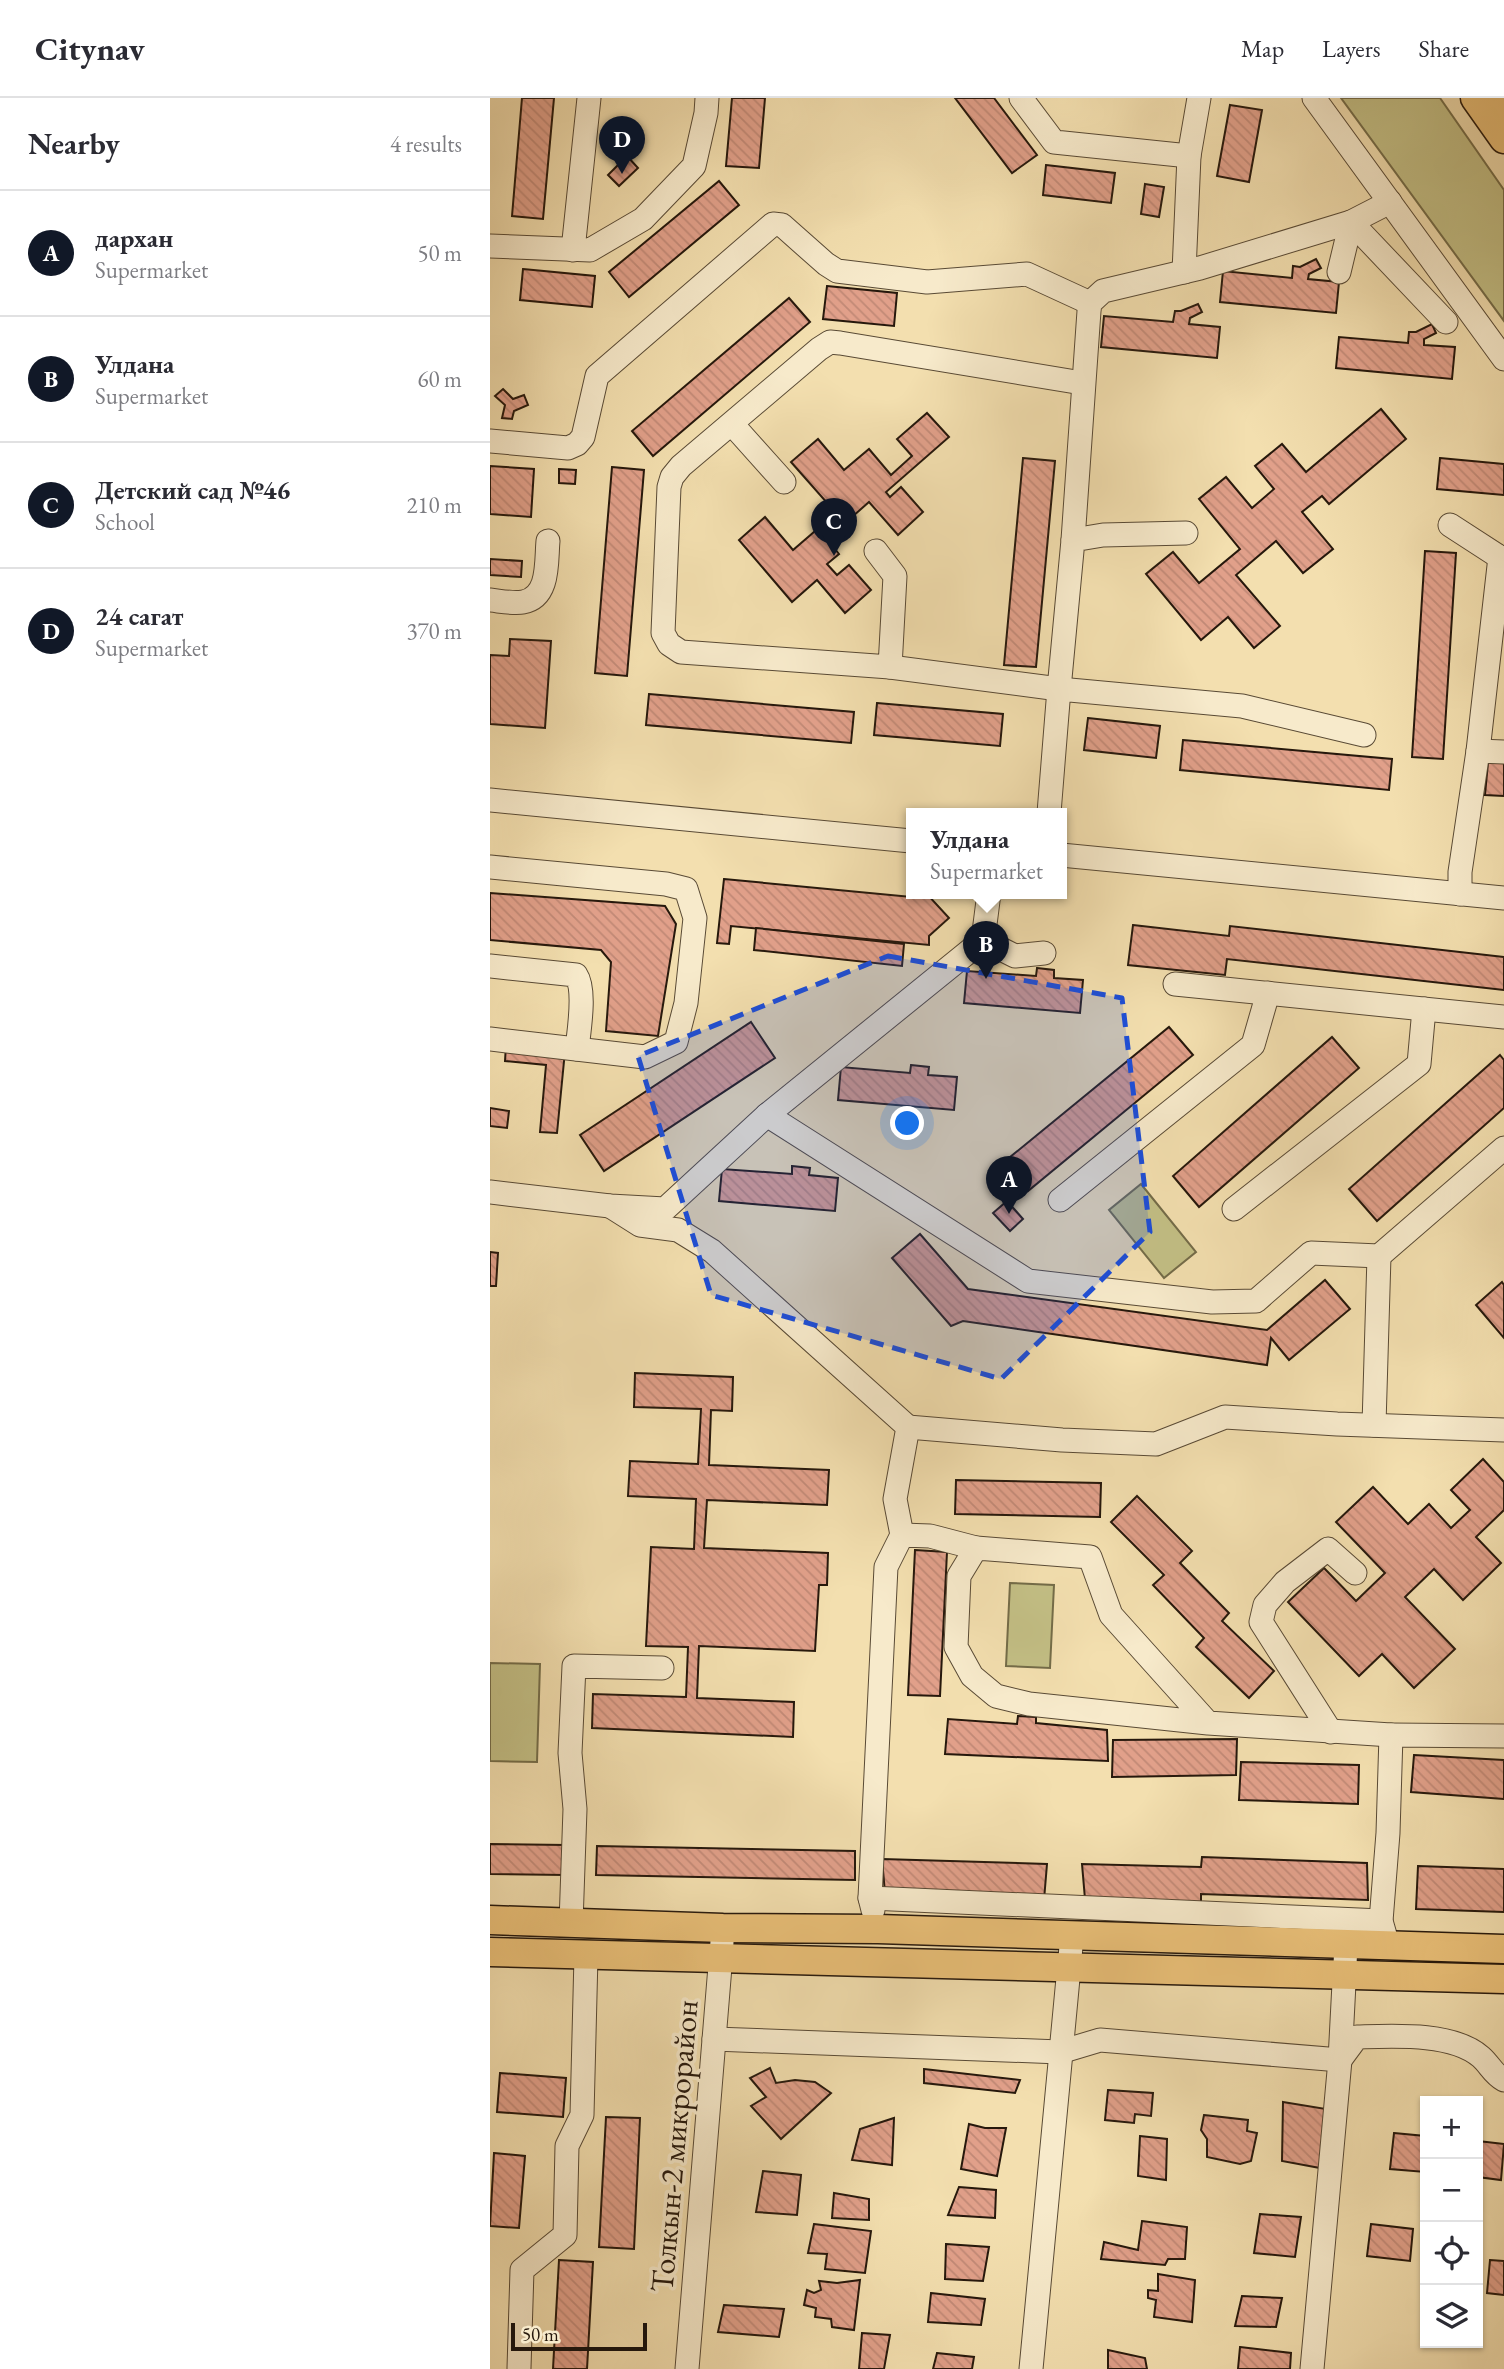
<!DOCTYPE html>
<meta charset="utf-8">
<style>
body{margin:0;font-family:"EB Garamond",serif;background:#f7f7f7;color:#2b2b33}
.controls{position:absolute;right:21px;bottom:21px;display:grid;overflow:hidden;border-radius:0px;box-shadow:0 2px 5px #0004}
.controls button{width:63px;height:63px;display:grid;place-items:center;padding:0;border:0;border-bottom:2px solid #e1e1e2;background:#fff;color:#2b2b33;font:35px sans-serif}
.scale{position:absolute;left:21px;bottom:18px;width:136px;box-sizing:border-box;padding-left:7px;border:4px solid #26180c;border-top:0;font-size:19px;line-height:24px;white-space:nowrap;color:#26180c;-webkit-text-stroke:5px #f7eacb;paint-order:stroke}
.you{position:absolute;left:418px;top:1026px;width:24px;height:24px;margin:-18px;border:5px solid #fff;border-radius:50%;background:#1a73e8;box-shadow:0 0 0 10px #1a73e833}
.badge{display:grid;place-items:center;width:46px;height:46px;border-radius:50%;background:#111827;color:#fff;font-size:23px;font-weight:700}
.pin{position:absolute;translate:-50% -58px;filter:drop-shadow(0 2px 4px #0008)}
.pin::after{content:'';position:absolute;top:37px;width:24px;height:21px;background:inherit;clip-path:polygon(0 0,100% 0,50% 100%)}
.popup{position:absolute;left:416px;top:710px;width:161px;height:91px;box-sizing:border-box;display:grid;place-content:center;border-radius:0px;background:#fff;filter:drop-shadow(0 2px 5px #0005);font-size:23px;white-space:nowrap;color:#7c7c81}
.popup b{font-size:26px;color:#2b2b33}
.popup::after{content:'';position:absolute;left:50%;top:100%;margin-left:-14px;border:14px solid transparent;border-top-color:#fff}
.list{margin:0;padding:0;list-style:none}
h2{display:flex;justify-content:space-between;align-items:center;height:91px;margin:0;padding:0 28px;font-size:30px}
h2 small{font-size:23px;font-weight:400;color:#7c7c81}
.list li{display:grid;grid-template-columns:46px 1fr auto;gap:21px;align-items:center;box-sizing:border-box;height:126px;padding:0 28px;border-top:2px solid #e1e1e2}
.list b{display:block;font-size:26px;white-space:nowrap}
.list p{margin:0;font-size:23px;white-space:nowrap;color:#7c7c81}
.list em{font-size:23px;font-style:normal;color:#7c7c81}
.icon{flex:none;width:38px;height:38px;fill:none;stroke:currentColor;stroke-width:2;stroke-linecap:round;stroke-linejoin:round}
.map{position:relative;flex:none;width:1014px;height:2271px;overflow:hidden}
header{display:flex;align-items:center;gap:42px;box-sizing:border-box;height:98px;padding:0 35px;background:#fff;border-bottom:2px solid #e1e1e2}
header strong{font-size:33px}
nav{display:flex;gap:38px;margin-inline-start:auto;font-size:24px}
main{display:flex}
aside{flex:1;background:#fff}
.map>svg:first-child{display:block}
.green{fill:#c3bf85;stroke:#746c48;stroke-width:2}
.building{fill:url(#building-back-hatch);stroke:#26180c;stroke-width:2}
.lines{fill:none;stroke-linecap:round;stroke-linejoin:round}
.minor-casing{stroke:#594a35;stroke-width:25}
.major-casing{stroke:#26180c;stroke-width:31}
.minor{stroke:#f7eacb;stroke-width:23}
.major{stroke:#eac078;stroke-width:28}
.marked{fill:#1d4ed8;fill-opacity:0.2;stroke:#1d4ed8;stroke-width:5;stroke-dasharray:14 9;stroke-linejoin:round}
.labels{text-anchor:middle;stroke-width:7;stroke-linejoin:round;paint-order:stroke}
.street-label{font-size:32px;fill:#26180c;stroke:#f7eacb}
</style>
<header>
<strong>Citynav</strong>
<nav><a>Map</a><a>Layers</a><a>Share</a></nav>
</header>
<main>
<aside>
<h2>Nearby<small>4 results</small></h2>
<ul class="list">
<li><span class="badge">A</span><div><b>дархан</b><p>Supermarket</p></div><em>50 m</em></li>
<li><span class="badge">B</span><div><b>Улдана</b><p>Supermarket</p></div><em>60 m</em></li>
<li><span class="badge">C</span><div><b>Детский сад №46</b><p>School</p></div><em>210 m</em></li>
<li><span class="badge">D</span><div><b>24 сагат</b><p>Supermarket</p></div><em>370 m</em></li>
</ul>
</aside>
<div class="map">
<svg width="1014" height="2271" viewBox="0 0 1014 2271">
<defs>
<pattern id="building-back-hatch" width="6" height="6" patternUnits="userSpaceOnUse" patternTransform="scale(1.75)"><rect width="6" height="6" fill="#e1a08a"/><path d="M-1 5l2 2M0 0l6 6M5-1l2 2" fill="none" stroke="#c18976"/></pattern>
</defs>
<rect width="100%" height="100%" fill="#f3dfaf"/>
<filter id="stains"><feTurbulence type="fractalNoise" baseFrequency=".00286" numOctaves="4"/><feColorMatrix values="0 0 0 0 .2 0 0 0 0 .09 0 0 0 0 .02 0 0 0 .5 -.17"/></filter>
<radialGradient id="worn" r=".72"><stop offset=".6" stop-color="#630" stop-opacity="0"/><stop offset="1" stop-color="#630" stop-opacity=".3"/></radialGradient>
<g class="green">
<path d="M851 0H950L1014 92V223Z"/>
<path d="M651 1086 706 1154 674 1180 619 1112Z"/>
<path d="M520 1485 564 1487 560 1570 516 1568Z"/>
<path d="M0 1565 50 1566 47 1664 0 1663Z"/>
</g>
<g class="building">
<path d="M32 0H64L53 121 22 118Z"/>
<path d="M242 0H275L269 70 236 68Z"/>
<path d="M465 0H504L547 57 522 75Z"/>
<path d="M740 7 772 12 759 84 727 78Z"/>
<path d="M137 58 148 70 129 88 118 77Z"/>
<path d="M556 67 625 75 621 105 553 97Z"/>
<path d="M229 83 249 107 139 199 119 174Z"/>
<path d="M655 86 674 89 669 119 651 116Z"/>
<path d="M826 161 831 170 819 176 818 181 849 184 846 215 730 204 733 173 802 180 803 168 810 169Z"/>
<path d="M33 171 105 178 102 209 30 202Z"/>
<path d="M337 188 407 195 404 228 333 221Z"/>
<path d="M299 200 320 224 163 358 142 333Z"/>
<path d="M708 206 712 214 700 220 699 226 730 229 727 260 611 249 614 218 683 224 685 213H691Z"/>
<path d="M942 226 946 235 934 241V247L965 249 962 281 846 270 849 239 918 245 919 234H926Z"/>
<path d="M13 291 23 301 34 297 38 307 24 313 22 321 12 320 15 307 5 298Z"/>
<path d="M891 311 916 341 839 406 832 398 812 414 843 451 813 475 786 443 746 477 790 528 764 550 738 519 711 542 656 476 683 454 709 485 750 451 709 401 736 379 762 410 784 391 765 368 792 346 816 374Z"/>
<path d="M437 315 459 339 396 394 400 399 411 389 433 414 408 437 379 404 337 441 349 456 337 466 347 477 359 467 381 492 355 515 327 482 302 504 249 442 275 419 303 452 346 415 301 364 328 341 354 372 379 351 401 377 422 358 407 341Z"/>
<path d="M533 360 565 363 546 569 514 567Z"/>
<path d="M950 360 1014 366V397L947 391Z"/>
<path d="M0 368 44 371 41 419 0 416Z"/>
<path d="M122 369 154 372 137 578 105 575Z"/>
<path d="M69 371 86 372 85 386 69 385Z"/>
<path d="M935 453 966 455 953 661 922 659Z"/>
<path d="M0 461 32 463 31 479 0 477Z"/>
<path d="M20 541 61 543 55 630 0 626V557L19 558Z"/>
<path d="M159 596 364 614 361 645 156 627Z"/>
<path d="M387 605 513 616 510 648 384 637Z"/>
<path d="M598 620 670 628 666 660 594 652Z"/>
<path d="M693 642 902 661 899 692 690 672Z"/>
<path d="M998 664 1014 665V698L995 697Z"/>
<path d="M234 781 432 800 437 796 459 820 439 838V847L241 828 239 846 227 845Z"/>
<path d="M0 795 175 808 186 826 168 938 116 933 121 864 111 852 0 842Z"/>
<path d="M643 827 739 838 740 828 1014 859V892L737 861 735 877 638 867Z"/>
<path d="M266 830 414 846 412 868 264 852Z"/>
<path d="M547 870 564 872V880L593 882 590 915 474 905 477 873 546 878Z"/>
<path d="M261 924 285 960 114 1073 90 1037Z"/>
<path d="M679 929 703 957 538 1093 514 1064Z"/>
<path d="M842 939 869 970 709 1109 683 1078Z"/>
<path d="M16 947 75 953 67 1035 50 1034 56 967 15 963Z"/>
<path d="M1010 957 1014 962V1010L887 1123 859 1091Z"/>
<path d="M421 967 439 969 438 977 467 979 464 1012 348 1002 351 969 420 975Z"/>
<path d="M0 1010 19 1013 17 1030 0 1028Z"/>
<path d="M302 1068 320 1070 319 1077 348 1080 345 1113 229 1103 232 1071 302 1076Z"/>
<path d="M517 1103 533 1121 520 1133 503 1115Z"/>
<path d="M430 1136 478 1191 777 1232 835 1182 860 1211 799 1262 781 1240 777 1267 473 1223 461 1228 402 1160Z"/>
<path d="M0 1154 8 1155 6 1188H0Z"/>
<path d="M1012 1184 1014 1187V1240L986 1207Z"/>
<path d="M145 1275 243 1279 242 1313 221 1312 219 1367 339 1372 337 1407 217 1402 214 1450 338 1455 337 1487H329L325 1553 209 1548 207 1600 304 1604 303 1639 102 1630 103 1596 196 1599 198 1549 156 1548 161 1449 204 1451 206 1401 138 1398 140 1363 208 1366 211 1311 144 1309Z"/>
<path d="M993 1361 1014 1384V1412L986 1439 1011 1465 973 1502 944 1471 915 1499 965 1551 924 1590 892 1556 869 1578 798 1504 834 1470 866 1503 895 1475 846 1424 883 1389 918 1426 939 1406 961 1430 980 1412 961 1392Z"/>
<path d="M466 1382 611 1385 610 1419 465 1416Z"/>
<path d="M647 1398 702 1453 690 1465 739 1515 732 1523 784 1573 759 1600 706 1549 714 1540 663 1487 674 1477 621 1424Z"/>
<path d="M425 1452 457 1454 450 1598 418 1597Z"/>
<path d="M528 1618 546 1619V1625L617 1632 618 1663 455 1656 458 1621 527 1626Z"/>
<path d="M747 1641 746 1677 622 1679 623 1642Z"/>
<path d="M924 1657 1014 1662V1701L921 1694Z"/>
<path d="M751 1664 869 1667 868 1706 749 1702Z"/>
<path d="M0 1746 76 1747 75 1777 0 1776Z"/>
<path d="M107 1748 365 1753V1782L106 1777Z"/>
<path d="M712 1759 877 1765 878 1802 711 1796V1806L595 1801 592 1766 711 1769Z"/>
<path d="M392 1761 557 1766 554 1802 395 1795Z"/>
<path d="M928 1768 1014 1771V1814L926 1811Z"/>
<path d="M280 1970 286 1985 305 1982 325 1984 341 1995 291 2041 261 2008 276 1999 260 1980Z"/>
<path d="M434 1971 530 1982 525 1995 434 1985Z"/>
<path d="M10 1975 76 1980 73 2019 7 2014Z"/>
<path d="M618 1992 663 1995 661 2018 645 2016 644 2025 615 2022Z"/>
<path d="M793 2004 836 2011 830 2070 792 2063Z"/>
<path d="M714 2017 758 2022 757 2033 767 2035 761 2063 750 2066 717 2059V2041L711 2032Z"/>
<path d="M116 2019 150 2020 144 2151 109 2149Z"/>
<path d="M404 2020 402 2067 362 2062 370 2031Z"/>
<path d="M479 2026 495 2030H516L507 2078 471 2071Z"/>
<path d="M904 2035 935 2038V2074L900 2071Z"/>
<path d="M650 2038 677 2041 676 2082 648 2078Z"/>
<path d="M988 2043 1014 2046 1011 2082 988 2079Z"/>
<path d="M4 2055 35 2058 29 2130 0 2128Z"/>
<path d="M273 2073 311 2077 307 2117 266 2114Z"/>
<path d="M469 2089 506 2092 505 2120 458 2117Z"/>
<path d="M344 2095 379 2101V2122L342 2120Z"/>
<path d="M770 2116 811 2119 805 2159 764 2155Z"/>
<path d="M652 2123 697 2129 695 2161H678L675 2167 611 2161 614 2144 648 2152Z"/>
<path d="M324 2126 381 2133 375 2175 335 2171 337 2156 318 2155Z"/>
<path d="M881 2126 923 2131 920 2163 877 2158Z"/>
<path d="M456 2146 499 2149 493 2183 455 2181Z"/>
<path d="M69 2162 103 2164 97 2271H63Z"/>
<path d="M1000 2162 1014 2163V2197L997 2195Z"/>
<path d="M668 2176 705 2182 702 2224 664 2219 666 2202 658 2200V2192L668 2193Z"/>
<path d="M370 2182 364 2232 342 2229 341 2221 325 2219 326 2210 314 2207 317 2192 324 2195 331 2192 329 2183 347 2185Z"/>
<path d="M441 2195 495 2201 491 2227 438 2224Z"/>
<path d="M752 2198 792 2200 786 2229 745 2228Z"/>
<path d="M234 2207 294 2211 289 2239 228 2234Z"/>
<path d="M372 2235 400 2237 394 2271H369Z"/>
<path d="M750 2249 801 2255 800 2271H748Z"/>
<path d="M618 2252 655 2260 657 2271H618Z"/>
<path d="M447 2255 484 2259 482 2271H443Z"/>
</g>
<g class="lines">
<g class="minor-casing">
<g id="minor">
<path d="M531 0 564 44 699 58"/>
<path d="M824 0 1014 261"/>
<path d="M0 148 100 152 153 121 204 68 216 15 217 0"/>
<path d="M83 152 99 0"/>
<path d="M694 174 699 58 709 0"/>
<path d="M849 174 861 124 900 104"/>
<path d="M242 326 294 384"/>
<path d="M0 343 78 350 87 346 93 339 107 278 283 126 292 127 336 166 347 173 437 184 537 176 600 205"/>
<path d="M960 427 1014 462"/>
<path d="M583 442 599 213 600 205 613 193 710 170 861 124 956 224"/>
<path d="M386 453 405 478 400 569 191 554 179 546 173 535 179 389 182 379 191 368 329 251 340 244 350 245 592 285"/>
<path d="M0 502C10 503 24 506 33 504 60 499 56 463 58 443"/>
<path d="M400 569 569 591 583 442 613 437 696 435"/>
<path d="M988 653 1010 459"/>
<path d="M0 702 421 743"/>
<path d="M559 715 569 591 752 608 874 637"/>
<path d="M571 757 1014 800"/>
<path d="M0 769 176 786 196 791 205 820 196 905 186 944 155 959 0 941"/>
<path d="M499 795 493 842 277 1017 538 1183 722 1204 766 1203 821 1155 889 1158 1014 1050"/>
<path d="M970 796V774L988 653 1014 654"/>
<path d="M493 842 525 858 554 855"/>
<path d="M0 868 86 877C96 892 89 932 87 951"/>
<path d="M685 886 1014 919"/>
<path d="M0 1094 120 1108 175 1111 277 1017"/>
<path d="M570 1102 763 947 778 895"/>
<path d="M120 1108 150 1127 188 1132 222 1153 418 1329 405 1401 412 1437"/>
<path d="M744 1111 929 966 934 911"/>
<path d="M884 1327 889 1158"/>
<path d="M418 1329 572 1342 666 1346 735 1319 847 1326 1014 1332"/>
<path d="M718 1625 621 1517 600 1459 486 1450 469 1478 466 1549 482 1578 506 1598 539 1606 718 1625 901 1637"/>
<path d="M841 1634 771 1524 775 1507 795 1484 838 1451 865 1475"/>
<path d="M380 1800 891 1823"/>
<path d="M383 1812 380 1800 396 1469 412 1437 440 1438 486 1450"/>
<path d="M81 1825 85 1711 80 1655 84 1568 172 1570"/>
<path d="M895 1837 891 1823 898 1735 901 1637 1014 1638"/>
<path d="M224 1941 570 1954 610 1942 850 1962 867 1939C902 1938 963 1934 991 1959 1000 1967 1003 1976 1014 1982"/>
<path d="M29 2270 32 2172 75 2137 77 2048 92 2017 96 1858"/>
<path d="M197 2271 232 1844"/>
<path d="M541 2271 582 1838"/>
<path d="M822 2271 850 1962 856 1847"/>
</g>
</g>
<g class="major-casing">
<g id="major">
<path d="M985 0 1014 41"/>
<path d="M1012 0 1014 3"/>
<path d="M0 1822 233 1830 388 1831 1014 1851"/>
<path d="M0 1854 1014 1881"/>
</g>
</g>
<use href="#minor" class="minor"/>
<use href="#major" class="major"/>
</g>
<path class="marked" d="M398 858 632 900 660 1134 511 1281 221 1197 148 958Z"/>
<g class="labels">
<g class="street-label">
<text transform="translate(184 2048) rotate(-85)" y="11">Толкын-2 микрорайон</text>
</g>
</g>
<rect width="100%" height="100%" filter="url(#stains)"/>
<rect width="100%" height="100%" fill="url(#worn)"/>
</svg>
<div class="controls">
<button>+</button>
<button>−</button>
<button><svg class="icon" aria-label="locate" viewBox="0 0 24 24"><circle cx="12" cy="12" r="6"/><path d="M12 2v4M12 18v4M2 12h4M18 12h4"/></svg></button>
<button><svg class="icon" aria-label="layers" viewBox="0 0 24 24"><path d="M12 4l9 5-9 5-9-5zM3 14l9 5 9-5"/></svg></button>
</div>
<div class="scale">50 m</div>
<div class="you"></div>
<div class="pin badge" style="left:519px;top:1116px">A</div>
<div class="pin badge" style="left:496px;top:881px">B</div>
<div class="popup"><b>Улдана</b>Supermarket</div>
<div class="pin badge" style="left:344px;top:458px">C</div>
<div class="pin badge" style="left:132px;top:76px">D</div>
</div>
</main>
